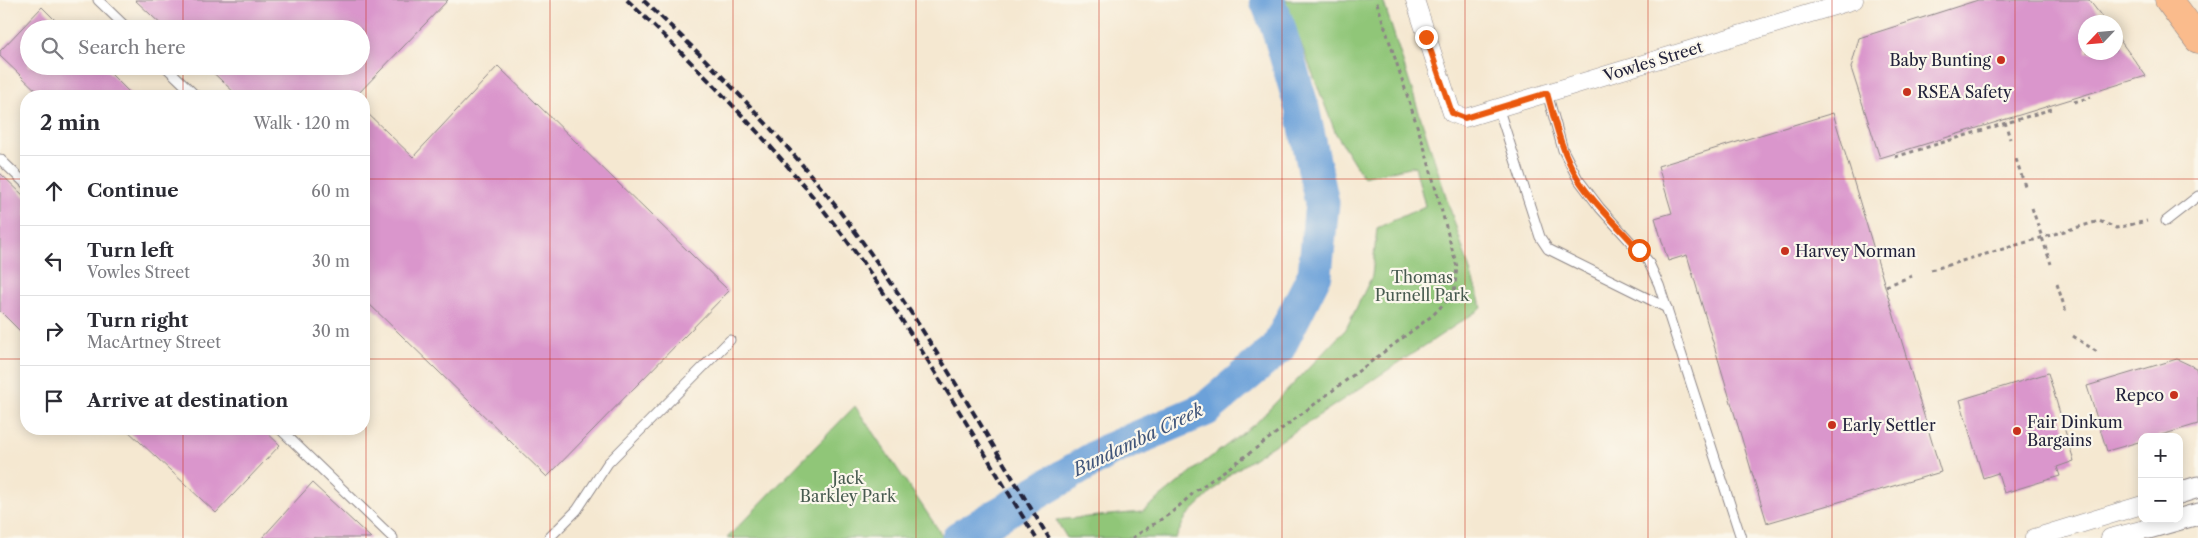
<!DOCTYPE html>
<meta charset="utf-8">
<style>
body{margin:0;font-family:"Libre Caslon Text",serif;background:#f7f7f7;color:#2b2b33}
.controls{position:absolute;right:15px;bottom:15px;display:grid;overflow:hidden;border-radius:10px;box-shadow:0 2px 12px #0003}
.controls button{width:45px;height:45px;display:grid;place-items:center;padding:0;border:0;border-bottom:1px solid #e1e1e2;background:#fff;color:#2b2b33;font:25px sans-serif}
.compass{position:absolute;left:2078px;top:15px;width:45px;height:45px;border-radius:50%;background:#fff;box-shadow:0 2px 12px #0003;rotate:244deg}
.stop{position:absolute;width:15px;height:15px;margin:-11px;border:4px solid #ea580c;border-radius:50%;background:#fff}
.stop.end{background:#ea580c;border-color:#fff;box-shadow:0 1px 5px #0008}
.list{margin:0;padding:0;list-style:none}
h2{display:flex;justify-content:space-between;align-items:center;height:65px;margin:0;padding:0 20px;font-size:21px}
h2 small{font-size:16px;font-weight:400;color:#7c7c81}
.list li{display:grid;grid-template-columns:32px 1fr auto;gap:15px;align-items:center;box-sizing:border-box;height:70px;padding:0 20px;border-top:1px solid #e1e1e2}
.list b{display:block;font-size:19px;white-space:nowrap}
.list p{margin:0;font-size:16px;white-space:nowrap;color:#7c7c81}
.list em{font-size:16px;font-style:normal;color:#7c7c81}
.icon{flex:none;width:28px;height:28px;fill:none;stroke:currentColor;stroke-width:2;stroke-linecap:round;stroke-linejoin:round}
.map{position:relative;flex:none;width:2198px;height:538px;overflow:hidden}
.search{position:absolute;background:#fff;box-shadow:0 2px 12px #0003;left:20px;top:20px;width:350px;height:55px;display:flex;align-items:center;gap:12px;box-sizing:border-box;padding:0 18px;border-radius:28px;color:#7c7c81;font-size:19px}
.panel{position:absolute;background:#fff;box-shadow:0 2px 12px #0003;left:20px;top:90px;width:350px;height:345px;border-radius:20px}
.map>svg:first-child{display:block}
.green{fill:#90c678;stroke:#59745a}
.lines{fill:none;stroke-linecap:round;stroke-linejoin:round}
.river{stroke:#6ca1d9;stroke-width:35}
.building{fill:#da96cc}
.service-casing{stroke:#8c8586;stroke-width:11}
.minor-casing{stroke:#8c8586;stroke-width:19}
.tertiary-casing{stroke:#8c8586;stroke-width:23}
.primary-casing{stroke:#8c8586;stroke-width:29}
.path{stroke:#8c8586;stroke-width:3;stroke-dasharray:4 4;stroke-linecap:butt}
.service{stroke:#fff;stroke-width:9}
.minor{stroke:#fff;stroke-width:18}
.tertiary{stroke:#fff;stroke-width:21}
.primary{stroke:#fabb8c;stroke-width:28}
.rail{stroke:#22223b;stroke-width:4;stroke-dasharray:8 4;stroke-linecap:butt}
.route{stroke:#ea580c;stroke-width:6}
.grid{fill:none;stroke:#c8321e;stroke-width:1;stroke-opacity:0.55}
.poi-dot{fill:#c8321e;stroke:#fbf7ec;stroke-width:2}
.labels{text-anchor:middle;stroke-width:4.5;stroke-linejoin:round;paint-order:stroke}
.poi-label{font-size:16px;fill:#22223b;stroke:#fbf7ec;text-anchor:start}
.street-label{font-size:16px;fill:#22223b;stroke:#fbf7ec}
.park-label{font-size:16px;fill:#485b50;stroke:#fbf7ec}
.water-label{font-size:18px;font-style:italic;fill:#40557a;stroke:#fbf7ec}
</style>
<div class="map">
<svg width="2198" height="538" viewBox="0 0 2198 538">
<rect width="100%" height="100%" fill="#fbf7ec"/>
<filter id="ink" filterUnits="userSpaceOnUse"><feTurbulence type="fractalNoise" baseFrequency=".02" numOctaves="2"/><feDisplacementMap in="SourceGraphic" scale="10" xChannelSelector="R" yChannelSelector="G"/><feConvolveMatrix kernelMatrix="1 2 1 2 8 2 1 2 1" color-interpolation-filters="sRGB"/></filter>
<filter id="wash" filterUnits="userSpaceOnUse"><feTurbulence type="fractalNoise" baseFrequency=".0096" numOctaves="4" result="noise"/><feDisplacementMap in="SourceGraphic" scale="20" xChannelSelector="R" yChannelSelector="G"/><feGaussianBlur stdDeviation="1.12" result="paint"/><feColorMatrix in="noise" values="0 0 0 0 0 0 0 0 0 0 0 0 0 0 0 0 0 1.4 0 .05"/><feComposite in="paint" operator="in"/></filter>
<g filter="url(#wash)">
<rect width="100%" height="100%" fill="#f5e8d1"/>
<g class="green">
<path d="M1284 0H1383L1482 308 1230 474 1186 517 1176 538H1067L1056 520 1142 512 1195 469 1256 423 1346 329 1372 276 1377 228 1425 206 1415 166 1363 177 1336 134Z"/>
<path d="M855 406 944 538H727Z"/>
</g>
<g class="lines">
<path class="river" d="M959 538 1109 450 1206 409 1278 348 1315 274 1322 203 1302 108 1278 27 1267 0"/>
</g>
<g id="blocks">
<g class="building">
<path d="M135 0H448L356 96H238L206 66H361V29H166Z"/>
<path d="M1978 0H2089L2106 22H2086V52H2116V35L2146 76 1880 158 1851 68 1859 38Z"/>
<path d="M42 7 64 29H29V66H103L133 96H42L0 56V51Z"/>
<path d="M498 66 729 291 547 477 364 299V110L413 157Z"/>
<path d="M1833 113 1941 472 1767 523 1687 255 1668 261 1655 218 1672 213 1658 166Z"/>
<path d="M0 173 26 198V337L0 311Z"/>
<path d="M2177 359 2196 368 2198 376V424L2155 437H2142V441L2107 451 2087 386Z"/>
<path d="M2048 373 2074 461 2057 467 2060 476 2004 493 1998 473 1983 478 1960 400Z"/>
<path d="M126 429H263L280 445 216 513Z"/>
<path d="M312 483 371 538H262Z"/>
</g>
</g>
</g>
<g filter="url(#ink)">
<use href="#blocks" fill-opacity="0" stroke="#8c8586" stroke-width="1"/>
<g class="lines">
<g class="service-casing">
<g id="service">
<path d="M98 0 128 29"/>
<path d="M165 66 196 96"/>
<path d="M1547 93 1563 150 1578 179 1600 208 1648 261 1659 285 1741 538"/>
<path d="M1498 107 1540 237 1548 249 1667 308"/>
<path d="M0 159 26 184"/>
<path d="M2166 221 2198 196"/>
<path d="M280 429 393 538"/>
<path d="M549 538 577 510 608 463 730 340"/>
</g>
</g>
<g class="minor-casing">
<g id="minor">
<path d="M1415 0 1452 113 1465 118 1854 0"/>
<path d="M2034 538 2142 505"/>
<path d="M2110 538 2149 528"/>
</g>
</g>
<g class="tertiary-casing">
<g id="tertiary">
<path d="M2179 493 2198 487"/>
<path d="M2149 528 2198 514"/>
</g>
</g>
<g class="primary-casing">
<path id="primary" d="M2169 0 2198 39"/>
</g>
<g class="path">
<path d="M2074 102 2091 97"/>
<path d="M2005 122 2010 139"/>
<path d="M1895 157 2052 109"/>
<path d="M2016 159 2025 186"/>
<path d="M2032 208 2051 264"/>
<path d="M1931 270 2099 221 2116 228 2147 221"/>
<path d="M2057 284 2066 312"/>
<path d="M1886 286 1912 276"/>
<path d="M2073 336 2097 352"/>
<path d="M1132 538 1171 513 1197 490 1247 455 1433 315 1454 293 1457 267 1425 150 1376 0"/>
</g>
<use href="#service" class="service"/>
<use href="#minor" class="minor"/>
<use href="#tertiary" class="tertiary"/>
<use href="#primary" class="primary"/>
<g class="rail">
<path d="M627 0C697 67 765 135 825 212 905 314 968 428 1036 538"/>
<path d="M643 0C714 66 782 136 841 213 919 315 982 429 1049 538"/>
</g>
</g>
</g>
<g class="lines" filter="url(#ink)">
<path class="route" d="M1426 37 1452 113 1465 118 1547 93C1555 122 1562 153 1578 179 1595 206 1619 226 1639 250"/>
</g>
<path class="grid" d="M183 0V29M366 0V538M550 0V538M733 0V538M916 0V538M1099 0V538M1282 0V538M1465 0V538M1648 0V538M1832 0V538M2015 0V538M183 66V96M0 179H26M364 179H2198M0 359H26M364 359H2198M183 429V538"/>
<g class="poi-dot">
<circle cx="2001" cy="60" r="5"/>
<circle cx="1907" cy="92" r="5"/>
<circle cx="1785" cy="251" r="5"/>
<circle cx="2174" cy="395" r="5"/>
<circle cx="1832" cy="425" r="5"/>
<circle cx="2017" cy="431" r="5"/>
</g>
<g class="labels">
<g class="poi-label">
<text x="1991" y="66" text-anchor="end">Baby Bunting</text>
<text x="1917" y="98">RSEA Safety</text>
<text x="1795" y="257">Harvey Norman</text>
<text x="2164" y="401" text-anchor="end">Repco</text>
<text x="2027" y="428">Fair Dinkum<tspan x="2027" dy="18">Bargains</tspan></text>
<text x="1842" y="431">Early Settler</text>
</g>
<g class="street-label">
<text transform="translate(1653 61) rotate(-17)" y="6">Vowles Street</text>
</g>
<g class="park-label">
<text x="1422" y="283">Thomas<tspan x="1422" dy="18">Purnell Park</tspan></text>
<text x="848" y="484">Jack<tspan x="848" dy="18">Barkley Park</tspan></text>
</g>
<g class="water-label">
<text transform="translate(1138 440) rotate(-26)" y="6">Bundamba Creek</text>
</g>
</g>
</svg>
<div class="controls">
<button>+</button>
<button>−</button>
</div>
<svg class="compass" viewBox="-18 -18 36 36"><path d="M0-13l5 13h-10z" fill="#e53935"/><path d="M0 13l5-13h-10z" fill="#7c7c81"/></svg>
<div class="stop" style="left:1639px;top:250px"></div>
<div class="stop end" style="left:1426px;top:37px"></div>
<div class="search"><svg class="icon" aria-label="search" viewBox="0 0 24 24"><circle cx="10" cy="10" r="6"/><path d="M15 15l6 6"/></svg>Search here</div>
<section class="panel">
<h2>2 min<small>Walk · 120 m</small></h2>
<ul class="list">
<li><svg class="icon" aria-label="ahead" viewBox="0 0 24 24"><path d="M12 20V5M6 11l6-6 6 6"/></svg><div><b>Continue</b></div><em>60 m</em></li>
<li><svg class="icon" aria-label="left" viewBox="0 0 24 24"><path d="M17 20v-9H6M10 6l-5 5 5 5"/></svg><div><b>Turn left</b><p>Vowles Street</p></div><em>30 m</em></li>
<li><svg class="icon" aria-label="right" viewBox="0 0 24 24"><path d="M7 20v-9h11M14 6l5 5-5 5"/></svg><div><b>Turn right</b><p>MacArtney Street</p></div><em>30 m</em></li>
<li><svg class="icon" aria-label="arrive" viewBox="0 0 24 24"><path d="M6 21V4h12l-3 4 3 4H6"/></svg><div><b>Arrive at destination</b></div></li>
</ul>
</section>
</div>
